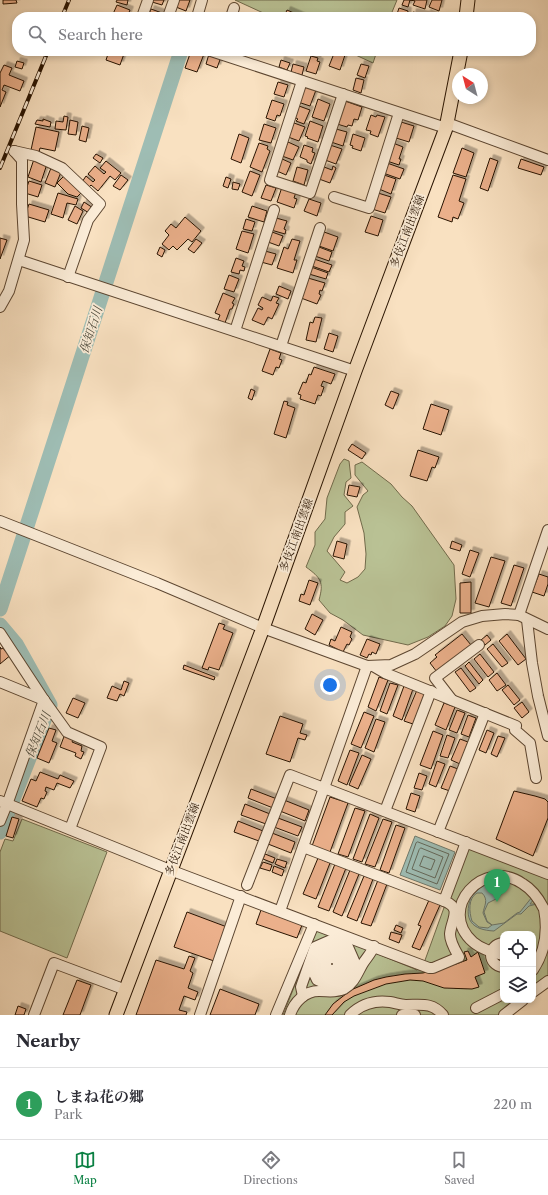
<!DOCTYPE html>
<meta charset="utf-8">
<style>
body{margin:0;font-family:"Libre Caslon Text","Noto Serif JP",serif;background:#f2f2f3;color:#2b2b33}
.controls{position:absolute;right:12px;bottom:12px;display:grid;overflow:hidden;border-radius:8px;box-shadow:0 2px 6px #0003}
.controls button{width:36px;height:36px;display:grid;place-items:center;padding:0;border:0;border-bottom:1px solid #e1e1e2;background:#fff;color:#2b2b33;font:20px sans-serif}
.compass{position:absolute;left:452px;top:68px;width:36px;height:36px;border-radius:50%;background:#fff;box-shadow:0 2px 6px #0003;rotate:324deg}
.you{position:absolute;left:330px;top:685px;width:14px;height:14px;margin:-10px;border:3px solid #fff;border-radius:50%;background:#1a73e8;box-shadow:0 0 0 6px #1a73e833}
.badge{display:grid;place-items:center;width:26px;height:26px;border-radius:50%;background:#0b8043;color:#fff;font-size:13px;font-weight:700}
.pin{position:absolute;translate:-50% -33px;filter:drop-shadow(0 1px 2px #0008)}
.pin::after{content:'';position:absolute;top:21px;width:14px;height:12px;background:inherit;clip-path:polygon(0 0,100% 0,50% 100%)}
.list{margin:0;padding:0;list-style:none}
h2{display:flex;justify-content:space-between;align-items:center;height:52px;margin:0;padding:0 16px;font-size:17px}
h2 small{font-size:13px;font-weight:400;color:#7c7c81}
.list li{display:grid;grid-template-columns:26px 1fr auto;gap:12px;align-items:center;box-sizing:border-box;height:72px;padding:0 16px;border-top:1px solid #e1e1e2}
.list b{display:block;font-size:15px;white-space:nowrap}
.list p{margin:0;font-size:13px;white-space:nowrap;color:#7c7c81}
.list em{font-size:13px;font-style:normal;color:#7c7c81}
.icon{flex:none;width:22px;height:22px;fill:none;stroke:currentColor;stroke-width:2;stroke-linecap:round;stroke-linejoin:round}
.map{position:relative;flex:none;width:548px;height:1015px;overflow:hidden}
.search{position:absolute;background:#fff;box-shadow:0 2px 6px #0003;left:12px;right:12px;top:12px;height:44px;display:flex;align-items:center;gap:10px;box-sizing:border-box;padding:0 14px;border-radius:16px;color:#7c7c81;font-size:15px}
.sheet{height:124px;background:#fff}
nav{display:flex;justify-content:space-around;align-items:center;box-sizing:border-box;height:56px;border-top:1px solid #e1e1e2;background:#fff;font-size:11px;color:#7c7c81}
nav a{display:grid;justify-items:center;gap:2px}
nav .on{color:#0b8043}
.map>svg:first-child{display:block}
.green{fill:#bac396;stroke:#716b4c}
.water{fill:#9ebdb4;stroke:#6f796c;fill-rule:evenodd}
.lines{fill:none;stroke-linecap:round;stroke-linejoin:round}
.shore{stroke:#63685a;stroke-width:1}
.river{stroke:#9ebdb4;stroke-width:15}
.building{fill:#ebb08b;stroke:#281301;filter:url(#shadow)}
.minor-casing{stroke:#5c4631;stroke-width:12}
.major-casing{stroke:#281301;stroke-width:15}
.minor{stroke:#fbecd7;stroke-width:10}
.major{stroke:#f9e1c1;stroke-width:13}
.rail-casing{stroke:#281301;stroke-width:4}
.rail{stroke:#fbecd7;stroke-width:2.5;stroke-dasharray:8;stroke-linecap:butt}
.labels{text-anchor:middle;stroke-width:3.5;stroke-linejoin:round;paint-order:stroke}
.street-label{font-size:11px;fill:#281301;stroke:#fbecd7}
.water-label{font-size:12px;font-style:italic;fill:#514e40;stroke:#fbecd7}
</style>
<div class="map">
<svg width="548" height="1015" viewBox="0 0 548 1015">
<defs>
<filter id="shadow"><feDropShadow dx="3.5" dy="-3.5" stdDeviation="0" flood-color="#0004"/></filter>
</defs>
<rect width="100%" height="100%" fill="#f9e1c1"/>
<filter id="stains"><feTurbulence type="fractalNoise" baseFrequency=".005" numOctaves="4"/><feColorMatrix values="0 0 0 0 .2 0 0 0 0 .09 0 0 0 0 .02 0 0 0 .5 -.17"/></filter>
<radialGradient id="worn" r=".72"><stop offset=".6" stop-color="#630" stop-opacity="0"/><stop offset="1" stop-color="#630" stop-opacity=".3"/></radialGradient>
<g class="green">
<path d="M235 0H397L390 17H272Z"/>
<path d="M347 51H377L373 63Z"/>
<path d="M344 459 349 461 351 478 346 482 344 495 353 506 345 512V524L334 537 327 551 345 572 340 580 347 583 358 577 365 569 366 554 364 533 357 507 363 495 368 491 355 475V465L362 462 391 484 402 497 412 506 454 565 456 599 452 616 445 626 428 637 408 645 363 635 343 620 330 613 319 600C324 582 321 578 306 567L315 545V532L325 519 327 498 340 464Z"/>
<path d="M22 819 107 852 67 958 0 931V852L5 839 13 841Z"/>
<path d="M467 844 548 874V976L533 988V934H503V1000H517L500 1015H283L316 932 319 930 417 970 424 963Z"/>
</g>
<g class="water">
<path d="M415 836 455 852 440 890 400 875Z"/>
<path d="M485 883 497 884 501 888 502 893 498 898 488 903 484 912 487 921 492 925 504 923 517 913 520 912 532 897 534 899 530 904H537L529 906 521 914H517L494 931C472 930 463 920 471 897ZM477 893H482C489 900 484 906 483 913L487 922 492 925 488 928 479 927 472 921C469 912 468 898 477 893Z"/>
</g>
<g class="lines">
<g class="shore">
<path d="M418 842 449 854 437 884 406 872 416 843Z"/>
<path d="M421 848 443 857 435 878 412 869 419 850Z"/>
<path d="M424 856 435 860 431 870 420 866Z"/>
</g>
<g class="river">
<path d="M0 609C59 423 122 237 181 51"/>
<path d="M0 625 16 644 50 705 0 832"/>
</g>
</g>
<g class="building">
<path d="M3 0H16L17 3 3 4Z"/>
<path d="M117 0H128L127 5 116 2Z"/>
<path d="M153 0H164L162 5 152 2Z"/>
<path d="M178 0H190L186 11 176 7Z"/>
<path d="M404 0H427L425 9 413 5 415 1 410 0 408 7 402 5Z"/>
<path d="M432 0H442L439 11 429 7Z"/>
<path d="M117 5 130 10 127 17H121L113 14Z"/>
<path d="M399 8 408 11 407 17H396Z"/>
<path d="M151 9 162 13 161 17H148Z"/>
<path d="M287 10 303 17H284Z"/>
<path d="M413 12 427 15V13L435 16V17H412Z"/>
<path d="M109 51H125L120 65 106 60Z"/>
<path d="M191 51H196L204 54 197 72 185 68Z"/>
<path d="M335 51 345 55 340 70 329 66Z"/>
<path d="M209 54 221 57 217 68 206 64Z"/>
<path d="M311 56 318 58 317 61 320 62 316 74 306 71Z"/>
<path d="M281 60 290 63 287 70 279 67Z"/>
<path d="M17 61 24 63 22 69 15 67Z"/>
<path d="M293 64 304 67 302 75 291 72Z"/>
<path d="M361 64 369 66 365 78 357 75Z"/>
<path d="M4 65 12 68 9 75 24 81 20 91 4 85 2 90 6 92 0 107V73Z"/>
<path d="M356 78 364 80 361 93 353 90Z"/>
<path d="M278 82 288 85 284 97 274 94Z"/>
<path d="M305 86 316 90 310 106 298 102Z"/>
<path d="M318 99 330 104 324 121 312 117Z"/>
<path d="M272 100 284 104 280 116 277 115 275 121 266 118Z"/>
<path d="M345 101 362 107 358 120 354 119 352 126 348 125 347 127 337 124Z"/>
<path d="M299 106 310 110 304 124 296 121 298 119 294 117Z"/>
<path d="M371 115 376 117 377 115 385 117 378 137 370 134 371 131 366 130Z"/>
<path d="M64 116 68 117 66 130 55 129 56 121 63 122Z"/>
<path d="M43 119 51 122 50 127 35 124 37 120 43 121Z"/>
<path d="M70 120 78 122 76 135 68 134Z"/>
<path d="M310 121 323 126 318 142 307 138 308 137 305 136Z"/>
<path d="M401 122 414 126 409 142 396 138Z"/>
<path d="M294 123 305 127 299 141 288 137Z"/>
<path d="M264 124 276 128 271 143 259 140Z"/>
<path d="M82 126 89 128 86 142 79 140Z"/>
<path d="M36 127 59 132 55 151 40 148 39 152 31 150Z"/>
<path d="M336 129 347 132 343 146 331 142Z"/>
<path d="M239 134 249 138 241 163 231 159Z"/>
<path d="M353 134 365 138 361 151 352 148 353 146 350 145Z"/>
<path d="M288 142 299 147 293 160 282 156Z"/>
<path d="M259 143 268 146 267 149 270 151 262 172 250 167Z"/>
<path d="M393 143 403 147 399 159H401L399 165 387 161Z"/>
<path d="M304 145 313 148 312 152 315 153 311 164 307 162V160L300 157Z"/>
<path d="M330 145 342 149 336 164 325 160Z"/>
<path d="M462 148 474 153 466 177 453 173Z"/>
<path d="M96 154 103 158 100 163 93 158Z"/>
<path d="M280 158 291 163 286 175 277 171Z"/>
<path d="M490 158 498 161 488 191 480 188Z"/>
<path d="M34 159 47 164 41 182 28 177Z"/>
<path d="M521 159 544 167 541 175 518 168Z"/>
<path d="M106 161 121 173 115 180 110 176 98 191 91 185 89 187 82 182 86 176 93 182 95 180 88 174 95 166 104 174 106 172 100 168Z"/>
<path d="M387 163 404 169 400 179 383 173Z"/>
<path d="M333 166 336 168 330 183 319 179 324 167 332 170Z"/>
<path d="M297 167 308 170 304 185 293 181Z"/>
<path d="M51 168 61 172 55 187 45 183Z"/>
<path d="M250 171 260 175 252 196 242 192Z"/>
<path d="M65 175 83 191 77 197 68 194 57 183Z"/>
<path d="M121 175 128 180 120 190 113 186Z"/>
<path d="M384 175 396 179 391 194 379 189Z"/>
<path d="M453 175 466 179 459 201 464 203 458 219 453 217 452 222 438 217Z"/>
<path d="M226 177 231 179 228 188 223 186Z"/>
<path d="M29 181 42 185 38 197 25 193Z"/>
<path d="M233 182 240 184 238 190 232 189Z"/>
<path d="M266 185 276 188 271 201 261 198Z"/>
<path d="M282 187 296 192 294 198 297 199 294 208 277 202Z"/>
<path d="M58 193 78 199 76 205 67 203 63 218 51 214Z"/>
<path d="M378 193 391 197 385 213 372 209Z"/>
<path d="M309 199 321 203 317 216 304 211Z"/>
<path d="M84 202 93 208 89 213 81 208Z"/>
<path d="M29 204 49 210 45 222 25 216Z"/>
<path d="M75 206 83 211 77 224 68 220Z"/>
<path d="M252 206 267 211 264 222 248 217Z"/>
<path d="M371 216 383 220 378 236 365 232Z"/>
<path d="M185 217 201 231 192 242 188 239 177 250 173 246 169 250 162 244 169 235 165 231 171 224 176 228Z"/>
<path d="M276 218 287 221 284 229 286 230 285 234 271 230Z"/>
<path d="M246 219 255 222 252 231 243 229Z"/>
<path d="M242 231 254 234 248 253 236 249Z"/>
<path d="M272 232 283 236 279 246 268 242Z"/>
<path d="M324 232 338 237 333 251 319 246Z"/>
<path d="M0 238 7 240 0 259Z"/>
<path d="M196 239 202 243 194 253 188 249Z"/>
<path d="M292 239 300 241 294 260H297L293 273 277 268 284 247 288 249Z"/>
<path d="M160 247 165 250 162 257 157 254Z"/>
<path d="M319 247 332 252 329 261 315 256Z"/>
<path d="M265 251 276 254 272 265 261 262Z"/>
<path d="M236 258 244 261 242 266 245 267 244 271 240 270 239 274 231 272Z"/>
<path d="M314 259 332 265 329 272 312 266Z"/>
<path d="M311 267 328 273 326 279 309 274Z"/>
<path d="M229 275 239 279 234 292 224 289Z"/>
<path d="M308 278 325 283 322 291 320 290 319 294 321 295 317 304 301 298Z"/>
<path d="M279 286 291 291 288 299 276 294Z"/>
<path d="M223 293 235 298 232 303 234 304 232 309H230L225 323 218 320 220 315 215 313Z"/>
<path d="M273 296 279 298 276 303 279 304 272 319 268 317 264 325 252 320 258 308 262 310 263 308 258 305 262 297 271 301Z"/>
<path d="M315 317 322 318 316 342 306 340 310 322 313 323Z"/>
<path d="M329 333 338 336 333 352 324 349Z"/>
<path d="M270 349 281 353 279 359 282 360 279 368 276 367 273 375 262 371Z"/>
<path d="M314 367 335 374 331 384 323 381 321 386 324 387 321 396 318 395 315 404 300 399 301 395 298 394 303 382 306 383 309 374 311 375Z"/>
<path d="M251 389 255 391 252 400 248 398Z"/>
<path d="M391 391 399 394 393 409 385 405Z"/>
<path d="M284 401 288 402 287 405 295 408 286 438 274 434Z"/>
<path d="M431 404 449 410 441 435 423 429Z"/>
<path d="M352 444 366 453 362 459 348 450Z"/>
<path d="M418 450 439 457 435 468 432 467 427 481 410 476Z"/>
<path d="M349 485 360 487 357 497 347 495Z"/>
<path d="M337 541 347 544 344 559 333 556Z"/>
<path d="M452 541 462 545 460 551 450 548Z"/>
<path d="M470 550 479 553 470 577 462 574Z"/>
<path d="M491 557 505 561 489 607 475 603Z"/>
<path d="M514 565 524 568 511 606 501 603Z"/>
<path d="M539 574 548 577V584L544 596 532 592Z"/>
<path d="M309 580 318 583 310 605 299 601 301 594 304 595Z"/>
<path d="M471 582V613H460V583Z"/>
<path d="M312 614 323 620 315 635 305 629Z"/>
<path d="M219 623 225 625 223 629 233 633 219 670 209 667 208 670 202 668Z"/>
<path d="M341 627 352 632 350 637 352 639 349 645 347 644 343 652 329 645 331 639 335 641Z"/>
<path d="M462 634 471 645 437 672 430 663 437 657 435 655Z"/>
<path d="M507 634 526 659 518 665 499 641Z"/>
<path d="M487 635 491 640 485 645 481 640Z"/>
<path d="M367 639 380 644 376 654 372 652 371 655 369 654 367 658 360 655Z"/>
<path d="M493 644 508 663 502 667 487 649Z"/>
<path d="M0 647 1 649 3 648 6 652 8 650 12 654 0 664Z"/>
<path d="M480 654 494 672 488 677 474 659Z"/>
<path d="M469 662 483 680 479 684 465 666Z"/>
<path d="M184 665 215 677 214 680 183 669Z"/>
<path d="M461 668 476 688 470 692 455 672Z"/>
<path d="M497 673 506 685 497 691 489 680Z"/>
<path d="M379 677 388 680 376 711 368 707Z"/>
<path d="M124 681 129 683 124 696 120 694 117 701 107 698 112 686 121 690Z"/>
<path d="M390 683 398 685 387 714 380 711Z"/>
<path d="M508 685 520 700 514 705 502 690Z"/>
<path d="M404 686 413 689 402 720 393 716Z"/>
<path d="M417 690 425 693 413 724 404 721Z"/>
<path d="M73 698 85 703 78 718 66 713Z"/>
<path d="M522 702 529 712 522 718 514 708Z"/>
<path d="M444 703 455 707 446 730 435 725Z"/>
<path d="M457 710 465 713 457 733 449 730Z"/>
<path d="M364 712 374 716 361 748 351 744Z"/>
<path d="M468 715 476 718 469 737 461 734Z"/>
<path d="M280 716 303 724 300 733 307 735 305 740 298 738 290 762 266 754Z"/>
<path d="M376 719 385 722 374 752 365 748Z"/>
<path d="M49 728 56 730 52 741 57 743 49 763 37 758Z"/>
<path d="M487 730 494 733 486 753 479 750Z"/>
<path d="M433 731 443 735 431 769 420 765Z"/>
<path d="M65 734 74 737 72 742 82 746 81 751 84 752 81 759 75 756 76 753 60 747Z"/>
<path d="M447 735 455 738 448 758 440 756Z"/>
<path d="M498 736 505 738 497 757 491 754Z"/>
<path d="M460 739 468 742 460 764 451 760Z"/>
<path d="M350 750 359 753 347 785 338 781Z"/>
<path d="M362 755 371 759 358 789 349 785Z"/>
<path d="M437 761 445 764 436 787 429 784Z"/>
<path d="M450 766 458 769 450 791 441 788Z"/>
<path d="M40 772 58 779 60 775 74 781 70 788 57 783 54 790 46 787 45 791 47 792 44 799 41 798 37 807 22 801 31 779 36 781Z"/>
<path d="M419 773 427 776 422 790 414 788Z"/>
<path d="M251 789 277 799 273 808 248 798Z"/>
<path d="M514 791 535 796 545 799 548 802V818L533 856 496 839Z"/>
<path d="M411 793 420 796 415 812 406 809Z"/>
<path d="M330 797 348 803 330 852 312 846Z"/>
<path d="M284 800 309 810 305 821 280 811Z"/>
<path d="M245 804 270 814 266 824 241 815Z"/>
<path d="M355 808 365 811 348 857 338 854Z"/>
<path d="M370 814 379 818 362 862 353 859Z"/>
<path d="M12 817 19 819 13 838 6 836Z"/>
<path d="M278 818 302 827 298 836 274 827Z"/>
<path d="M383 819 392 822 375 867 365 864Z"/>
<path d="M238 821 263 831 259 841 234 832Z"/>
<path d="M396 825 405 828 389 873 380 870Z"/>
<path d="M272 833 295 842 291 853 268 844Z"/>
<path d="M265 854 275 858 273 863 263 859Z"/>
<path d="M318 858 330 863 316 899 303 894Z"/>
<path d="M277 859 287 862 285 868 275 864Z"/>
<path d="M263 862 272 865 270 871 260 868Z"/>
<path d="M335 864 346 868 329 911 318 907Z"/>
<path d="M274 866 284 870 282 876 272 872Z"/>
<path d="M350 870 359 874 342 916 333 912Z"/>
<path d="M364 876 373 879 357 921 347 917Z"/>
<path d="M378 880 387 884 371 926 361 923Z"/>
<path d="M429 900 440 905 420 950 412 947 421 926 418 925Z"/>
<path d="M261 910 302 925 297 938 256 924Z"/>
<path d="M187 912 227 927 214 961 174 947Z"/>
<path d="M396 925 403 928 401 933 394 930Z"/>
<path d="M391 932 402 935 399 943 389 939Z"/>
<path d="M468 951 471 957 478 952 485 973 475 977 479 987 472 989 444 988 423 981 410 980 386 984 354 996 344 1002 332 1015H325L333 1004 351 990 374 980 386 977 405 974 423 973 456 964 467 960 464 952Z"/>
<path d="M189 956 195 958 190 971 193 973 188 988 198 992 195 1000 184 996 179 1010 187 1012 186 1015H136L156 960 184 969Z"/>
<path d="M77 980 91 985 80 1015H63Z"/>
<path d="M220 989 259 1004 255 1015H210Z"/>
<path d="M18 1006 26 1009 24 1015H15Z"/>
</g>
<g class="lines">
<g class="minor-casing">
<g id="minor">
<path d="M142 17 148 0"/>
<path d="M168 17 174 0"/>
<path d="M197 17 202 0"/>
<path d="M231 17 234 8"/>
<path d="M211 51 446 128"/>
<path d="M302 81 270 180 310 193 343 94"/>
<path d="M447 123 548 160"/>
<path d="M14 151 36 156 62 168 100 204 88 220 68 277"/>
<path d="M334 197 369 208 399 113"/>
<path d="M19 260 355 371"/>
<path d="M0 307 9 291 24 240 22 204V160L14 151"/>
<path d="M235 331 274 210"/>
<path d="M281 346 320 228"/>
<path d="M0 521 157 583 263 628 367 666 391 665 415 654 462 622 482 616 505 614 519 615 548 629"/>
<path d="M519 615 548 530"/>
<path d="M527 620 532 663 538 696 548 736"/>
<path d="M0 633 44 700 67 732 101 747 70 829"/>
<path d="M373 666 385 673 516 726 515 730 530 743 536 778"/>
<path d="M0 682 44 700"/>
<path d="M452 700 435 678 479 645"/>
<path d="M0 801 170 870 429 968H433L459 957C455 950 450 942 450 934 451 920 463 908 444 901L466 842"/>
<path d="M385 811 431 691"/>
<path d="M0 821 9 799 44 700"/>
<path d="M438 832 485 713"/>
<path d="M303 847 444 901"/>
<path d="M247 885 290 775 324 788 367 666"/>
<path d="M280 911 324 788 548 874"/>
<path d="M503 943C487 945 487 965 503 967"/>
<path d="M332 949 343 953 347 964 343 974 332 978 321 973 317 964 321 953Z"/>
<path d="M503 955C492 952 481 949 473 942 436 909 484 856 523 884 533 890 539 899 544 909 548 930 545 952 533 970"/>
<circle cx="332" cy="964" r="6"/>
<path d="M533 992 548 981"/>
<path d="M303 996 301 987 302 984 315 947 331 940 348 947 355 963 348 980 331 986 317 980 310 965 313 957"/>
<path d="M476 1008 503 994"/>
<path d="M34 1015 54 963 126 990"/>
<path d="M200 1015 241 896"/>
<path d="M276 1015 314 924"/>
<path d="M290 1015C294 1002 305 991 319 991 329 991 335 993 344 989 354 983 357 974 362 965 366 958 371 954 374 946"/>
<path d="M350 1015C361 1004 375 1000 390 1002 396 1003 400 1005 406 1005 421 1005 432 1002 443 1015"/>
<path d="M402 1015 406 1014 415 1015"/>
<path d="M504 1015 523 1000"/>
</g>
</g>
<g class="major-casing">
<g id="major">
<path d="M466 17 468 0"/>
<path d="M116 1015 263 628 355 371 446 128 461 51"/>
</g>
</g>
<use href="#minor" class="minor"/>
<use href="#major" class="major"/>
<g class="rail-casing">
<g id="rail">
<path d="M62 17 69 0"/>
<path d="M0 168 48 51"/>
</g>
</g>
<use href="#rail" class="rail"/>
</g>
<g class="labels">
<g class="street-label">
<text transform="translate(407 231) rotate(-69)" y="4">多伎江南出雲線</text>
<text transform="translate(296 535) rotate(-70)" y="4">多伎江南出雲線</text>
<text transform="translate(182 839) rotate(-69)" y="4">多伎江南出雲線</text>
</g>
<g class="water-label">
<text transform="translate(91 330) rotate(-72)" y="4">保知石川</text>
<text transform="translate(38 735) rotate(-68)" y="4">保知石川</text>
</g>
</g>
<rect width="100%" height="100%" filter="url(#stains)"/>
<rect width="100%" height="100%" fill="url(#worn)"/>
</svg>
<div class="controls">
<button><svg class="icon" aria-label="locate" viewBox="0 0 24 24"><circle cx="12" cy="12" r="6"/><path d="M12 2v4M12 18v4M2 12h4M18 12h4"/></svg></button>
<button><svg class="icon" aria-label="layers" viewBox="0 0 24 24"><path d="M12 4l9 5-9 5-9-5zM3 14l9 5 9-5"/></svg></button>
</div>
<svg class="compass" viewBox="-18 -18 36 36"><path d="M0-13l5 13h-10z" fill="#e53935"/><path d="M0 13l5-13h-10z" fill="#7c7c81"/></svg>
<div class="you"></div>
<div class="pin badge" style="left:497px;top:902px;background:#2e9e5b">1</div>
<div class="search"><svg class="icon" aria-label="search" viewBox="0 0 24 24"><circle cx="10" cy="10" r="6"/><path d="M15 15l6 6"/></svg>Search here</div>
</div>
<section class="sheet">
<h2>Nearby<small></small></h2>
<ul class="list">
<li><span class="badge" style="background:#2e9e5b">1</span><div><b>しまね花の郷</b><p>Park</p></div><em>220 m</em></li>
</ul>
</section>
<nav>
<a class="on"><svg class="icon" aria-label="map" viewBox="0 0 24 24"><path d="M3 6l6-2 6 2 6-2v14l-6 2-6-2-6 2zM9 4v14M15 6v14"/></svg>Map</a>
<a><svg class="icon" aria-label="directions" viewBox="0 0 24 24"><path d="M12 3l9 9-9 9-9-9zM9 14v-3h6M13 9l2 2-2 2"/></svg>Directions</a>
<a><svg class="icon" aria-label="saved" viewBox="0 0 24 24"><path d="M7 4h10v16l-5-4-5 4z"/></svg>Saved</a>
</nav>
